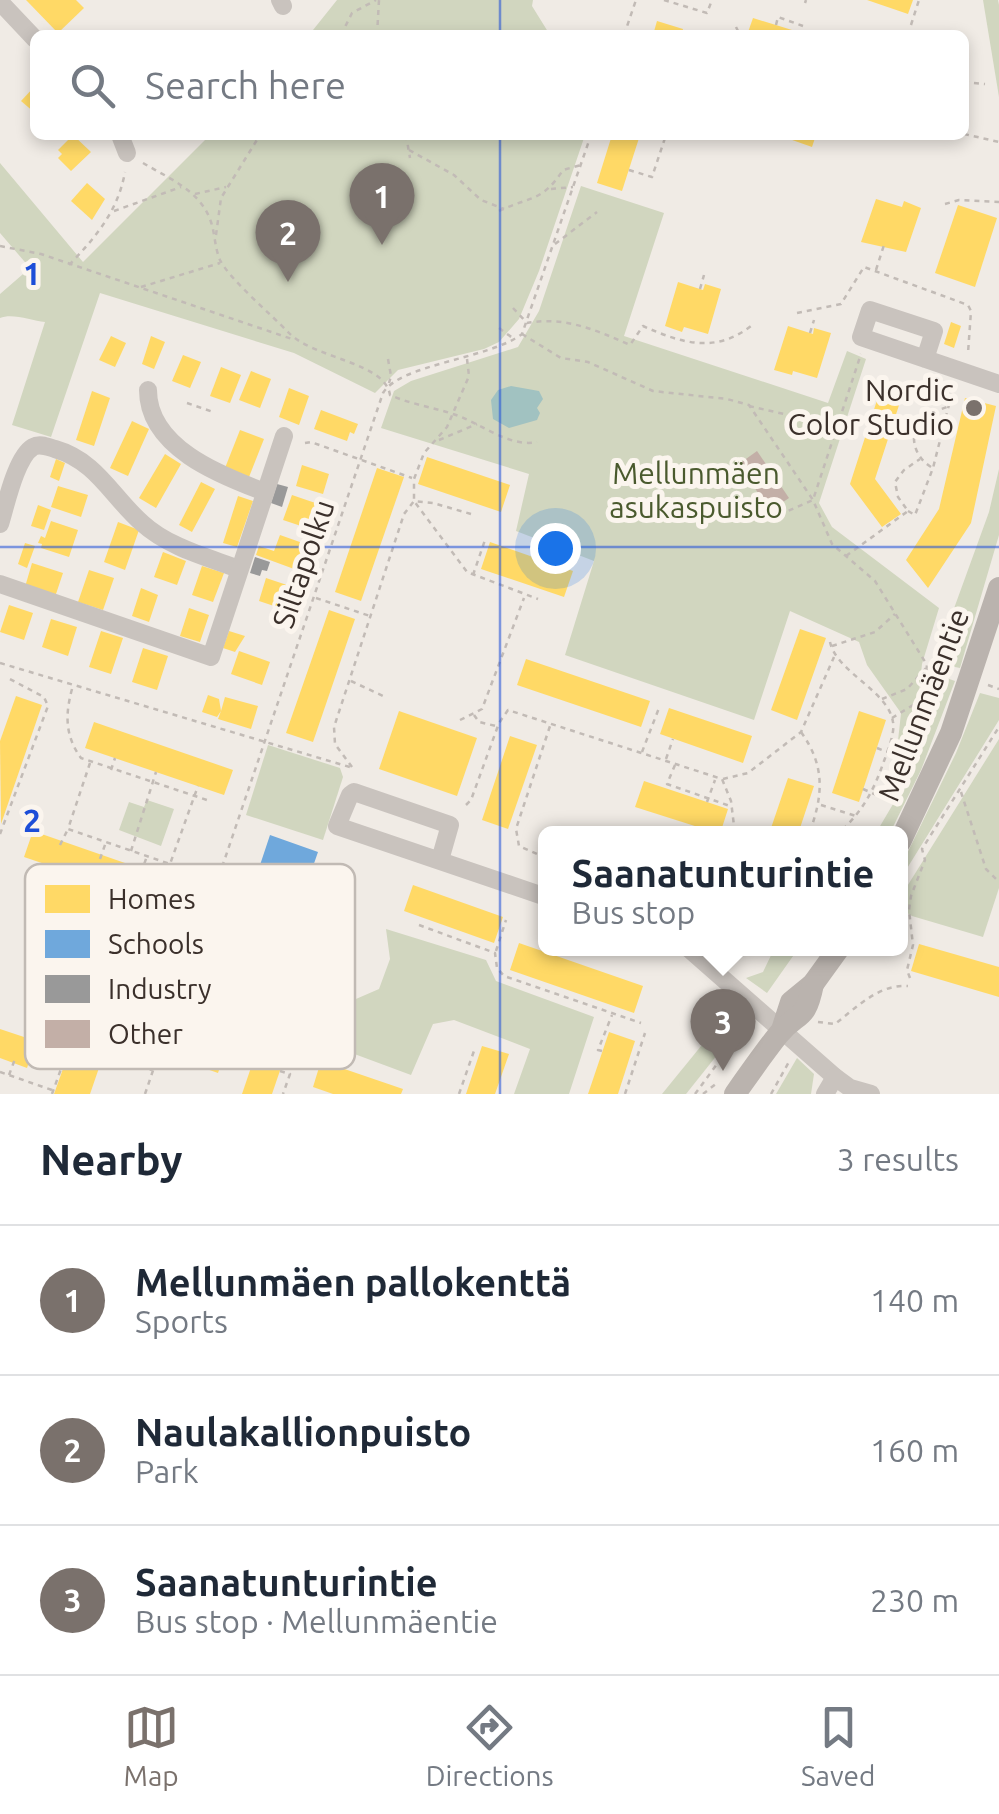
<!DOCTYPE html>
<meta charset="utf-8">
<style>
body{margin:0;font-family:Ubuntu,sans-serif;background:#f2f2f3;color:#1f2937}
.you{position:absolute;left:555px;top:548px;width:35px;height:35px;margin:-25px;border:8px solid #fff;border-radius:50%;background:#1a73e8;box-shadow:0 0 0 15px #1a73e833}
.badge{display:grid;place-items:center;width:65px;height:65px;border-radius:50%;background:#7a716c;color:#fff;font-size:32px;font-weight:700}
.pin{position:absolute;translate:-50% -82px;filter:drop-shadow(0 2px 5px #0008)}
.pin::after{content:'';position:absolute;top:52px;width:35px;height:30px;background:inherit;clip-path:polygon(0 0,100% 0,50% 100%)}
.popup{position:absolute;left:538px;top:826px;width:370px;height:130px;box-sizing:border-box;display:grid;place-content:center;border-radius:15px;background:#fff;filter:drop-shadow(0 2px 8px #0005);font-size:32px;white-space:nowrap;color:#747a83}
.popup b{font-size:38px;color:#1f2937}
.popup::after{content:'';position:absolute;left:50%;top:100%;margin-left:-20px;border:20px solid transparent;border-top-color:#fff}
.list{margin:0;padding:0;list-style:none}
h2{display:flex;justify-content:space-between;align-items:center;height:130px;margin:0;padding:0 40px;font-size:42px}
h2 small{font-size:32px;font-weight:400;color:#747a83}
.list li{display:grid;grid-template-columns:65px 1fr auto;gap:30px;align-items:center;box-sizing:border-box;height:150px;padding:0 40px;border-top:2px solid #e0e1e3}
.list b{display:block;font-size:38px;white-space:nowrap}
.list p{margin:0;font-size:32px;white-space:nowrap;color:#747a83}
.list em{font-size:32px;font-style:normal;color:#747a83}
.icon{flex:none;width:55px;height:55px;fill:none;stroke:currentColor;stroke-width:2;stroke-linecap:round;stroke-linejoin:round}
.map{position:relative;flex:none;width:999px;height:1094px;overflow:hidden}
.search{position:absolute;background:#fff;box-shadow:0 5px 15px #0003;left:30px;right:30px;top:30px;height:110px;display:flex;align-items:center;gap:25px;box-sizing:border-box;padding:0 35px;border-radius:15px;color:#747a83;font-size:38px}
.sheet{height:580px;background:#fff}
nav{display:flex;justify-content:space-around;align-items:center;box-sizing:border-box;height:140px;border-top:2px solid #e0e1e3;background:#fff;font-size:28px;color:#747a83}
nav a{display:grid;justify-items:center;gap:5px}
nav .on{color:#7a716c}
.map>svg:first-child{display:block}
.green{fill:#d1d6bf}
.water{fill:#a1c2c1}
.homes{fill:#ffd966}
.schools{fill:#6fa8dc}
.industry{fill:#999}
.building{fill:#c3afa7}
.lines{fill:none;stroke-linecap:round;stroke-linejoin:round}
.path{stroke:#c2bbb6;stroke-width:2.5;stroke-dasharray:5 5;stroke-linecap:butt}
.minor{stroke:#c9c3be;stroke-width:18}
.secondary{stroke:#bab3ae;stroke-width:22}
.grid{fill:none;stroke:#1d4ed8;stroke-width:2.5;stroke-opacity:0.55}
.poi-dot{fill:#7a716c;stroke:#fbf5ee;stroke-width:4}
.labels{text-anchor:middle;stroke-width:10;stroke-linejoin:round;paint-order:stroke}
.poi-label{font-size:30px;fill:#3b302b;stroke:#fbf5ee;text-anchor:end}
.park-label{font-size:30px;fill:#4a5a2e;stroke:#fbf5ee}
.street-label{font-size:30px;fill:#3b302b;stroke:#fbf5ee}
.key{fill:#fbf5ee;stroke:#c1bab4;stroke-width:2.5}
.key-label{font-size:28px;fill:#3b302b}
.grid-label{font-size:32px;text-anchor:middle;font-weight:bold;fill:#1d4ed8;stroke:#fbf5ee;stroke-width:10;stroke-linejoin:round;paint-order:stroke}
</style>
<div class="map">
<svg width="999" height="1094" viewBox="0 0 999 1094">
<rect width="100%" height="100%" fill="#f0ebe5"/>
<g class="green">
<path d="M337 0H533L532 6 550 35H309Z"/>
<path d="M983 0H998L999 5V97Z"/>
<path d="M210 135H585L539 271 519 319 499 342 484 349 398 370 375 393 294 353 100 293 51 437 12 425 45 322C32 321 13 313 0 318V294L30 268 0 233V163L83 262Z"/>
<path d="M581 186 664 213 624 336 828 403 847 351 866 359 819 503 832 527 939 608 922 664 915 731 907 755 897 750 901 713 867 665 859 642 790 611 754 720 565 655 594 561 516 531 529 474 381 428 394 391 411 381 518 347 539 311Z"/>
<path d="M999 469V535L960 668 940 664 936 658 989 512Z"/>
<path d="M932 673 955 681 921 770 890 833H876L896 799 921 737Z"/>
<path d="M980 693 999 698V720L901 878V866L956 753Z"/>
<path d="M999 739V888L983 937 912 916 901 909V896Z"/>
<path d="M268 745 340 768 343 777 323 840 246 815Z"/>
<path d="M147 800 174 809 161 846 119 830 129 802 144 807Z"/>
<path d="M386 929 486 960 496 981 594 1017 569 1094H514L530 1049 454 1020 433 1024 411 1075 249 1015 257 994 291 1007 319 1022 334 1017 349 1002 379 989 390 959Z"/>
<path d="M774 949H798L767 993 746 978 763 972Z"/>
<path d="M732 1008 745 1020 686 1094H662Z"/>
<path d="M797 1058 814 1074 811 1094H776Z"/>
</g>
<path class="water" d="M511 386 539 391 543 399 537 408 540 413 537 420 509 428 493 419 491 400 498 390Z"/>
<g class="homes">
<path d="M26 0H76L84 8 58 33Z"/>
<path d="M867 0H913L908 14Z"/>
<path d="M753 18 805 34V35H747Z"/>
<path d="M657 21 683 29 682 35H653Z"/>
<path d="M35 86V113L21 101Z"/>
<path d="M73 135 91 152 71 171 58 158 62 154 58 150Z"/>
<path d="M612 135H640L622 191 597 183Z"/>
<path d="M778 135H816L812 147Z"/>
<path d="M87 183 105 199 92 220 71 201Z"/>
<path d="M876 199 902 207 904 201 921 208 906 252 861 242Z"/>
<path d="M958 205 997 218 975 287 935 273Z"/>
<path d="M678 282 703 290 705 284 721 289 708 334 684 327 682 332 665 326Z"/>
<path d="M951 322 961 326 954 348 944 344Z"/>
<path d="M788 326 813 334 814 328 831 333 817 378 793 371 792 375 774 370Z"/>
<path d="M111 336 126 343 115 367 99 360Z"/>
<path d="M151 336 165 342 154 369 142 364Z"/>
<path d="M183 355 201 362 190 388 172 381Z"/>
<path d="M221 367 241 375 230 403 210 396Z"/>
<path d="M251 371 271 379 260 408 239 400Z"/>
<path d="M289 388 309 396 299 425 279 417Z"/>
<path d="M92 391 110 398 94 446 76 440Z"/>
<path d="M879 394 901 399 875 479 901 514 882 527 850 484Z"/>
<path d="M965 398 996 406 971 523 928 588 906 560 939 509Z"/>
<path d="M321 410 358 424 354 434 350 432 347 441 314 429Z"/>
<path d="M132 421 149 429 128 476 110 468Z"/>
<path d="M240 430 264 439 249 477 225 468Z"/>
<path d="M165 454 181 464 156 508 139 498Z"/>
<path d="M427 457 510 485 501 512 418 484Z"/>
<path d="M56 459 65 463 59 481 50 477Z"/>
<path d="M302 465 329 474 323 494 296 486Z"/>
<path d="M377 468 404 477 361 601 335 592Z"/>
<path d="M201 482 215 489 192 532 179 525Z"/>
<path d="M58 486 88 495 81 517 51 507Z"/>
<path d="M292 495 327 507 319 532 283 520Z"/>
<path d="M238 496 253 501 237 547 223 543Z"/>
<path d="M38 505 51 510 44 530 31 526Z"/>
<path d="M51 521 78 530 69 557 41 548 42 544 38 543 41 536 45 538Z"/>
<path d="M118 522 139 530 125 570 104 562Z"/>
<path d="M280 535 314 547 305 573 256 555 259 546 274 551Z"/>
<path d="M490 542 573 571 564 597 481 569Z"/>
<path d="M25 543 35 546 27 568 18 564Z"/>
<path d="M163 552 186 561 177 585 154 577Z"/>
<path d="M32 563 63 573 55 597 25 587Z"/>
<path d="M202 566 224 573 213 602 192 595Z"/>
<path d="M89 570 114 578 103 610 78 602Z"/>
<path d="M266 578 296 588 289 611 259 601Z"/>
<path d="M141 588 158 595 149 622 132 616Z"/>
<path d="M9 605 33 613 24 640 0 632Z"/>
<path d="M189 608 209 615 200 642 180 636Z"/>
<path d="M329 610 355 619 313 742 286 733Z"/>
<path d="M51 619 77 627 68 656 42 647Z"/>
<path d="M800 629 826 638 797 720 771 710Z"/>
<path d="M101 631 123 638 111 674 89 667Z"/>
<path d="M229 631 245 636 235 652 223 648Z"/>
<path d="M143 648 168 656 157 690 132 682Z"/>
<path d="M239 651 270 662 262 685 231 674Z"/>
<path d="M526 659 650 701 641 727 517 685Z"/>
<path d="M208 695 219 699 221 711 225 697 258 706 251 729 218 719 221 711 217 717 202 712Z"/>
<path d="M16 696 42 705 1 824 0 741Z"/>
<path d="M669 708 752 736 743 763 660 734Z"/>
<path d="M399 711 477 738 457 796 379 769Z"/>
<path d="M859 711 886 720 859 802 832 793Z"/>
<path d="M94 722 233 770 224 795 85 748Z"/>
<path d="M510 736 537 745 508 829 482 820Z"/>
<path d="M788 778 814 786 798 834H769Z"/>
<path d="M644 781 728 809 720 834 635 807Z"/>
<path d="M33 831 171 879 163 904 24 857Z"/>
<path d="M413 885 503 917 494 943 404 911Z"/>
<path d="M168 926 180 930 176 943 164 939Z"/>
<path d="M519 943 643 986 634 1013 510 970Z"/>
<path d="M919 944 999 967V997L911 971Z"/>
<path d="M191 985 242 1002 218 1073 167 1055Z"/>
<path d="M707 1008 721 1012 717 1024 703 1020Z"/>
<path d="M0 1029 36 1041 27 1068 0 1058Z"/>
<path d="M609 1032 635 1041 618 1094H588Z"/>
<path d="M260 1041 287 1050 272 1094H242Z"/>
<path d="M482 1046 509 1054 495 1094H466Z"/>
<path d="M69 1052 101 1062 90 1094H54Z"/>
<path d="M321 1061 403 1089 401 1094H333L313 1087Z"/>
</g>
<path class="schools" d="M270 835 318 852 302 898 290 894 262 975 215 959 243 877 255 880Z"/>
<g class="industry">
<path d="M277 484 288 487 282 507 271 503Z"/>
<path d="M255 557 270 562 267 571 262 570 260 576 250 573Z"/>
</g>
<path class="building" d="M757 451 789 498 770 511 739 464Z"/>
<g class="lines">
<g class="path">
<path d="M664 0 707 13 712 0"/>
<path d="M805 3 806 0"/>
<path d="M776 25 778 17 803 26"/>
<path d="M911 25 919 0"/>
<path d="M736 27 740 35"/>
<path d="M341 35 352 13 376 0"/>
<path d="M377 35 379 0"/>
<path d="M624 35 636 0"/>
<path d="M823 35 824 33"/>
<path d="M964 82 985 84"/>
<path d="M964 134 999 142"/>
<path d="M406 135 410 158"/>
<path d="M935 137 938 135"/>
<path d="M409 150 454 175 481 200 504 209"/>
<path d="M143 163C170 179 201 191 211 222 215 234 215 249 220 260 230 280 272 315 289 333 315 359 385 362 390 395 410 404 432 407 453 414 479 422 509 448 537 442"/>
<path d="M629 170 652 177 666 135"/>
<path d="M551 189 573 187"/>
<path d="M195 194 226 187"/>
<path d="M945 204 959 200 999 202"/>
<path d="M114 211 181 187"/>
<path d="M499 211C531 196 542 202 563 170L581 165"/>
<path d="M216 235 221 198 260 135"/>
<path d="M555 244 597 212"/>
<path d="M0 246 41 254 295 340"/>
<path d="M69 265C96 237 118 211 125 172"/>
<path d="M876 270 884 245"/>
<path d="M141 287 220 263"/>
<path d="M700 289 704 275"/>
<path d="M513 308 527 323C564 316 596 330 630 345L643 326C681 343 715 354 751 326"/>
<path d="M797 313 841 304 864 267 968 305 971 311 968 353"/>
<path d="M499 328 514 339"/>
<path d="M810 333 814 320"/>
<path d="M522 334 561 358 588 362 653 391 727 399 749 405 813 500 832 544 875 581 927 665 919 732 912 751"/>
<path d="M388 359 391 376 389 383"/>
<path d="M467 359 469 376 447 427 424 453 414 479V501L467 572 538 599"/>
<path d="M187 403 213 412"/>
<path d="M749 406 797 417 833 430"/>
<path d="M439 440 477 424"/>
<path d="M305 443 311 442 412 478"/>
<path d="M931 467C913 456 908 433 922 416L947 407"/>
<path d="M908 511 915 515 933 468 953 389"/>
<path d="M769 514 788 511 813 500 861 354"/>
<path d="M846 556 908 511 898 497 895 482 904 470 920 459"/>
<path d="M473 575 485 540"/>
<path d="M316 598 370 616"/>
<path d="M830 642C837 673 888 690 893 722 895 733 888 750 884 761 873 792 863 811 838 834"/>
<path d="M832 646 875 632 895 614"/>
<path d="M0 663 353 768"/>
<path d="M929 666 950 671"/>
<path d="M351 681 383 696"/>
<path d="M988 685 999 689"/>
<path d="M72 689C65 715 65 736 81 758L207 800"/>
<path d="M882 699 907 689 927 667"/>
<path d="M474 715 479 722 496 726"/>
<path d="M892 718 923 699"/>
<path d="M460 720 482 709 524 598"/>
<path d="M801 732C826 767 823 796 809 834"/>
<path d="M877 748 908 760"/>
<path d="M642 752 659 708"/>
<path d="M666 759 673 739"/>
<path d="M90 763 68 829 170 864 198 786"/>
<path d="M675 765 667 784 730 806"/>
<path d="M352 767 335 744 334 727 404 514 414 501 433 503 471 514"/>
<path d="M111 770 115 758"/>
<path d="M723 779 748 773 801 732 834 657"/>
<path d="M863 789 888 800"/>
<path d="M961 792 986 869 999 882"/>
<path d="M707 802 715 780"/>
<path d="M466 805 471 800 499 723 508 710 722 779 731 801 735 834"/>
<path d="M821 805 856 816"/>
<path d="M0 834 48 706 44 697 6 677"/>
<path d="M60 845 68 829"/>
<path d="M131 851 156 772"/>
<path d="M546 858 519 846 516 829 551 723"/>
<path d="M100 859 106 842"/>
<path d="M141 873 147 856"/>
<path d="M419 925 495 953 497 968 504 976 641 1023"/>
<path d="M168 926C175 905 190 882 171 865"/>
<path d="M496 951 506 920"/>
<path d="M194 957 202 960"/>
<path d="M910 978 907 970 913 945 909 910 911 896 925 860 922 849 999 727"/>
<path d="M818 1022 835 1024C857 1007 879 984 908 986"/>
<path d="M602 1051 598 1050 612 1015"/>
<path d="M280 1071 290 1074 283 1094"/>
<path d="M0 1072 52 1090"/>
<path d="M9 1075 15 1059"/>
<path d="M52 1094 71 1041 152 1070"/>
<path d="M145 1094 383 393C400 364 489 359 522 334L591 135"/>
<path d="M459 1094 475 1048"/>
<path d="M625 1094 645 1033"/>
<path d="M695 1094 748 1022"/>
<path d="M703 1094 717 1083"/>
<path d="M771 1094 790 1060"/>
</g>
<g class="minor">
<path d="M280 0 283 6"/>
<path d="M0 2 35 39"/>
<path d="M120 135 127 153"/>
<path d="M925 359 934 331 870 310 861 337 999 384"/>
<path d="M148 390C148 447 219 475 265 492"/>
<path d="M0 524C6 505 16 457 33 447 40 443 48 447 55 449 97 461 112 497 142 523 168 547 207 557 239 569"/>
<path d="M0 584 211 657 284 436"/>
<path d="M440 860 450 825 354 792 350 795 337 826 546 897"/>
<path d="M688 948 835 1077 850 1088 871 1094"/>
<path d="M825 1094 835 1077"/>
</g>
<g class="secondary">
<path d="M900 842 951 733 999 588"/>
<path d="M782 1030 791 1002 813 984 839 948"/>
<path d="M735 1094C749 1074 763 1054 778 1035 798 1010 805 1024 813 984"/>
</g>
</g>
<path class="grid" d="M500 0V35M500 135V1094M0 547H999"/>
<circle class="poi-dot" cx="974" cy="408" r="10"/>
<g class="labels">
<g class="poi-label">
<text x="954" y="401">Nordic<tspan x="954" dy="34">Color Studio</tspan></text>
</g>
<g class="park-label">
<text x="696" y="484">Mellunmäen<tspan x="696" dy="34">asukaspuisto</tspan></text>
</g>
<g class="street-label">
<text transform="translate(304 564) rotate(-71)" y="10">Siltapolku</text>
<text transform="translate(924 705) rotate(-69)" y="10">Mellunmäentie</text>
</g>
</g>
<rect x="25" y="864" width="330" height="205" rx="15" class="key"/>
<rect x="45" y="885" width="45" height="28" fill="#ffd966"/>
<rect x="45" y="930" width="45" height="28" fill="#6fa8dc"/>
<rect x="45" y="975" width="45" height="28" fill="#999"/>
<rect x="45" y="1020" width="45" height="28" fill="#c3afa7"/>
<g class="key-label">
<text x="108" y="909">Homes</text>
<text x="108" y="954">Schools</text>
<text x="108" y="999">Industry</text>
<text x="108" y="1044">Other</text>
</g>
<g class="grid-label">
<text x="32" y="285">1</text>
<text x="32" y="832">2</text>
</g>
</svg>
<div class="you"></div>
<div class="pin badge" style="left:382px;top:245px">1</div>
<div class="pin badge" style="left:288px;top:282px">2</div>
<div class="pin badge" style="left:723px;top:1071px">3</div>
<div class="popup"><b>Saanatunturintie</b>Bus stop</div>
<div class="search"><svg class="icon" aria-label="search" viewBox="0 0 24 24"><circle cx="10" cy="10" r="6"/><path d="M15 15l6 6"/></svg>Search here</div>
</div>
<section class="sheet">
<h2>Nearby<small>3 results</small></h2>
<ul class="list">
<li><span class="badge">1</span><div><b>Mellunmäen pallokenttä</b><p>Sports</p></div><em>140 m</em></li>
<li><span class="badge">2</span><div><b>Naulakallionpuisto</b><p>Park</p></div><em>160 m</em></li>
<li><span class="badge">3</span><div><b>Saanatunturintie</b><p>Bus stop · Mellunmäentie</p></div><em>230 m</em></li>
</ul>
</section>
<nav>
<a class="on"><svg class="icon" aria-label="map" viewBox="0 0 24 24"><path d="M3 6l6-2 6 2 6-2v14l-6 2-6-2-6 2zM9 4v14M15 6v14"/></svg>Map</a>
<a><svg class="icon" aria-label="directions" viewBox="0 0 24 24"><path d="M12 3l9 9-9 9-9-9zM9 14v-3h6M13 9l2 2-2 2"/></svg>Directions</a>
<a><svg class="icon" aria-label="saved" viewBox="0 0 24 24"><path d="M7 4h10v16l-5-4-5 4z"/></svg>Saved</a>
</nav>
